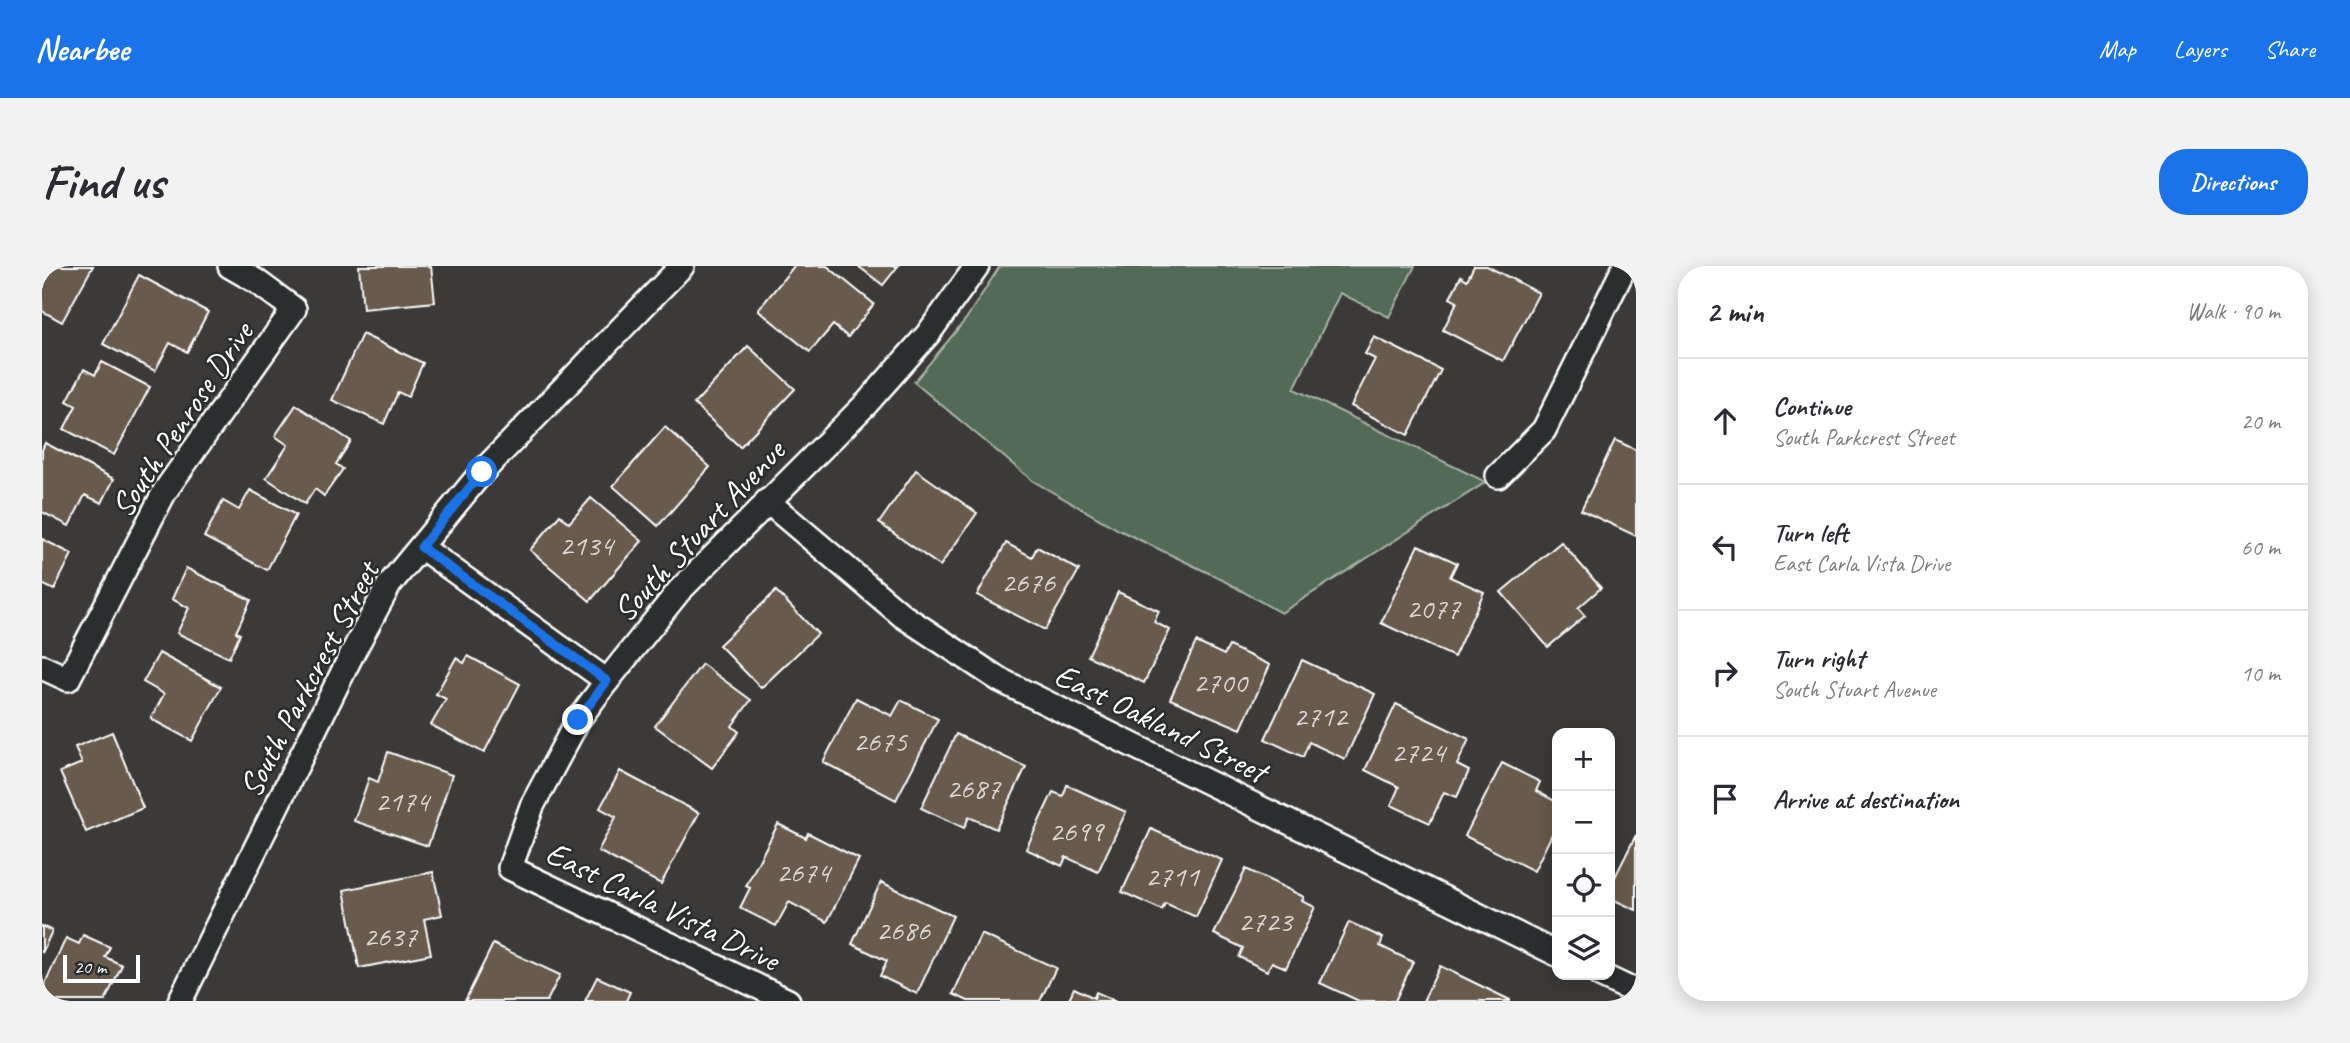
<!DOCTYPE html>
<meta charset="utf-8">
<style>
body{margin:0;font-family:Caveat,sans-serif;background:#f2f2f3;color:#2b2b33}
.controls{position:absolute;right:21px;bottom:21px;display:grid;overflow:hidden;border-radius:14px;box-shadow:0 4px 18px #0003}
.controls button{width:63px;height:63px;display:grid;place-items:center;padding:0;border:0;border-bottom:2px solid #e1e1e2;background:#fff;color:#2b2b33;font:35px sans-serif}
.scale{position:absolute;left:21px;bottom:18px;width:77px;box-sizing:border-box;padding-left:7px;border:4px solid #fff;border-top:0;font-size:19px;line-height:24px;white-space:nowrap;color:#fff;-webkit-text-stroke:5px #2a2d2e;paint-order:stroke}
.stop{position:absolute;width:21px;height:21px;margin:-16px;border:5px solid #1a73e8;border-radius:50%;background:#fff}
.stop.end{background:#1a73e8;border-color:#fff;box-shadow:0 2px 7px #0008}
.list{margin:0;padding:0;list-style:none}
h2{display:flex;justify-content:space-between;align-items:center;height:91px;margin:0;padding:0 28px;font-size:30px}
h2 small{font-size:23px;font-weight:400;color:#7c7c81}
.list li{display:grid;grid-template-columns:46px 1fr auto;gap:21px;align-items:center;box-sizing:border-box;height:126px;padding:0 28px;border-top:2px solid #e1e1e2}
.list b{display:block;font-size:26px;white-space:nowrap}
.list p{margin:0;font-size:23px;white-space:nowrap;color:#7c7c81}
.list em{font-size:23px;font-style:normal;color:#7c7c81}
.icon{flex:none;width:38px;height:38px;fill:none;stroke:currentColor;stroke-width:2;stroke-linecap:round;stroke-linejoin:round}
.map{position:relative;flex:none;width:1594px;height:735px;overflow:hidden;border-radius:28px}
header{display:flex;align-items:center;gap:42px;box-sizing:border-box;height:98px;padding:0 35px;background:#1a73e8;color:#fff}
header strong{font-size:33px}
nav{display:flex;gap:38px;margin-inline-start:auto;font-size:24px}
.intro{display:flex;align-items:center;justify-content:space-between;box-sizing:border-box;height:168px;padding:0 42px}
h1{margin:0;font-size:49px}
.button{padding:18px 32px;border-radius:28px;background:#1a73e8;color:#fff;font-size:24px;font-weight:700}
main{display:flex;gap:42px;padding:0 42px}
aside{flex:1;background:#fff;border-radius:28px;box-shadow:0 4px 18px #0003}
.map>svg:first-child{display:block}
.green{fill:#536a56;stroke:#a9b4aa;stroke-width:2}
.building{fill:#675a4e;stroke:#fff;stroke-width:2}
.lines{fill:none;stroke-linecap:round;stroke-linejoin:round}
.minor-casing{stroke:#fff;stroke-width:28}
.minor{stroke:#2a2d2e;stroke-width:23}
.route{stroke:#1a73e8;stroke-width:9}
.labels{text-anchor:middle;stroke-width:5;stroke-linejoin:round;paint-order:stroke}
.number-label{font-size:30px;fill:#d9d6d3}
.street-label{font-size:33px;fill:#fff;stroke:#2a2d2e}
</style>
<header>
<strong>Nearbee</strong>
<nav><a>Map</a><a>Layers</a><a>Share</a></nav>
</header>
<div class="intro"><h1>Find us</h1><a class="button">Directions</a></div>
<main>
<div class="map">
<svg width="1594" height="735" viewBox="0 0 1594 735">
<rect width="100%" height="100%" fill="#3c3a38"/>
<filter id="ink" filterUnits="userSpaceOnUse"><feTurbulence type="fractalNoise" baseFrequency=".0143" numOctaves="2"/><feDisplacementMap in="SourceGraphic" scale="14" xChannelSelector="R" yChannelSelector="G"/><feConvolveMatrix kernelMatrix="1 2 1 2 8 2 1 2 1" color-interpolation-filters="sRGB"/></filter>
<g filter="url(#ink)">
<path class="green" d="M958 0H1373L1347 51 1298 27 1252 123 1444 216 1239 347 1173 310 1077 264 991 215 872 116 924 53Z"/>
<g class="building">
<path d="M0 0H51L20 56 0 45Z"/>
<path d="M317 0H389L393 36 321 43Z"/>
<path d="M752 0H785L832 38 806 71 791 59 768 86 716 44Z"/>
<path d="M816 0H856L841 19Z"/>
<path d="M1432 0H1445L1497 27 1461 95 1401 64 1415 36 1408 32 1419 10 1425 14Z"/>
<path d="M97 9 166 46 145 86 128 77 113 105 61 78Z"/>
<path d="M320 68 381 97 366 131 356 126 342 158 290 134Z"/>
<path d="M1332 71 1399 104 1366 169 1309 140 1333 93 1323 88Z"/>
<path d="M706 80 753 123 698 181 652 138Z"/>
<path d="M60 96 108 121 72 189 22 163 34 140 25 135 42 103 53 109Z"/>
<path d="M254 139 309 175 294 198 301 203 282 230 273 223 263 238 224 212 246 179 233 170Z"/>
<path d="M623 161 668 201 616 260 571 220Z"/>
<path d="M1573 174 1594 184V270L1539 244Z"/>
<path d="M3 177 72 213 60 237 43 229 27 260 0 246V184Z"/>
<path d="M874 204 935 247 898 300 837 257Z"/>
<path d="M208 224 254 249 225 304 162 271 181 235 197 244Z"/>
<path d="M549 232 600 275 548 335 488 284 518 249 527 257Z"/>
<path d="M0 273 30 288 12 324 0 318Z"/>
<path d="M1519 276 1559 322 1536 342 1543 350 1506 381 1459 326Z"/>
<path d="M964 277 990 291 995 281 1037 304 1003 364 935 329Z"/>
<path d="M1376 279 1415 297 1408 311 1442 326 1412 391 1339 357Z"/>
<path d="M144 302 209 334 194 366 198 368 187 392 135 367 147 342 130 333Z"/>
<path d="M734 325 776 368 719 422 677 379Z"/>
<path d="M1076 326 1117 345 1112 356 1128 364 1102 417 1046 390Z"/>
<path d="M1154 376 1182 389 1187 380 1228 399 1199 463 1128 433Z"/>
<path d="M117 387 179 421 150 475 109 453 122 428 101 416Z"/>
<path d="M426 390 478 418 442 487 389 459 404 433 394 428 414 392 422 397Z"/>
<path d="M1260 394 1333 428 1303 493 1267 476 1261 491 1223 473Z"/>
<path d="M660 398 709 434 690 460 697 466 670 502 613 460Z"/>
<path d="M814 432 850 450 859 434 896 453 854 534 781 496Z"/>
<path d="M1354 438 1427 473 1415 499 1427 505 1415 531 1402 526 1388 557 1349 539 1357 521 1323 504Z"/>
<path d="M70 466 101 542 44 566 18 506 40 497 33 481Z"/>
<path d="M914 468 984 501 954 563 927 551 922 562 879 542Z"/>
<path d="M346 486 410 509 386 580 312 555 327 512 336 516Z"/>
<path d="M1460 497 1498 516 1494 525 1515 536V558L1492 605 1423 570Z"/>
<path d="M578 505 657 547 619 618 556 585 574 551 558 542Z"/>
<path d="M1025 519 1084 546 1056 606 1024 591 1020 600 984 583 1011 526 1021 530Z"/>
<path d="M736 558 764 572 766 567 817 593 785 656 747 636 734 660 698 642 708 622 704 620Z"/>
<path d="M1109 563 1180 594 1154 651 1123 637 1120 644 1080 626Z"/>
<path d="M1594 569V644L1568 632V621Z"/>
<path d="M1204 603 1262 631 1260 635 1273 641 1244 702 1230 696 1225 705 1197 691 1201 682 1172 668Z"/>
<path d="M391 606 400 649 382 653 389 688 317 702 302 624Z"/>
<path d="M839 616 911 650 875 728 838 710 845 695 810 678Z"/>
<path d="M1307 656 1341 672 1338 680 1371 696 1353 735H1317L1278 717Z"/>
<path d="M0 660 10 665 0 687Z"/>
<path d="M939 668 1014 702 998 735H926L911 728Z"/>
<path d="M41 669 68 681 63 691 80 699 63 735H0V724L24 672 37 678Z"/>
<path d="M451 678 518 709 505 735H423Z"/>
<path d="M1398 700 1468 734V735H1381Z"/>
<path d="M555 711 588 726 584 735H543Z"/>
<path d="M1032 722 1052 732 1054 726 1074 735H1026Z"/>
</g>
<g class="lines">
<g class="minor-casing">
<g id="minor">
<path d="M1456 210 1502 164 1583 0"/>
<path d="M725 235 861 350 958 414 1515 688"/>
<path d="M379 281 565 415"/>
<path d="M0 401 26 413 123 225 252 43 214 15 188 0"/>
<path d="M1558 709 1594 726"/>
<path d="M138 735 310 388 347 319 440 206 640 0"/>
<path d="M746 735 468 602 490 540 536 454 565 415 637 325 825 137 886 68 935 0"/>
</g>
</g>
<use href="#minor" class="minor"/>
</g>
</g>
<g class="lines" filter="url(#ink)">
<path class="route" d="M440 206 379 281 565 415 536 454"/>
</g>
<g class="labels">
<g class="number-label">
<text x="544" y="289">2134</text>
<text x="986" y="326">2676</text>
<text x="1391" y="352">2077</text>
<text x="1178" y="426">2700</text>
<text x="1278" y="460">2712</text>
<text x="838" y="485">2675</text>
<text x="1376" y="496">2724</text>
<text x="931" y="532">2687</text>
<text x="360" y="545">2174</text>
<text x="1034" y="575">2699</text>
<text x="761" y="616">2674</text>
<text x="1130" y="620">2711</text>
<text x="1223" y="665">2723</text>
<text x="861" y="674">2686</text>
<text x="348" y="680">2637</text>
</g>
<g class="street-label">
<text transform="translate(139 153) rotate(-56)" y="12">South Penrose Drive</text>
<text transform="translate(656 264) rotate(-47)" y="12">South Stuart Avenue</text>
<text transform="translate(266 413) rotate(-62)" y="12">South Parkcrest Street</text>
<text transform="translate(1119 456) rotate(26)" y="12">East Oakland Street</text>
<text transform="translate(621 639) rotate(26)" y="12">East Carla Vista Drive</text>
</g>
</g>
</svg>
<div class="controls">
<button>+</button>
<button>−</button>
<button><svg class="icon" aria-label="locate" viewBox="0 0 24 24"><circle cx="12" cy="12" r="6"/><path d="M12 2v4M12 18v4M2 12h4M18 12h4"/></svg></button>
<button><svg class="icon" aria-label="layers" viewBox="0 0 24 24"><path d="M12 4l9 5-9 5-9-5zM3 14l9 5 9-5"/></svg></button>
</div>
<div class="scale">20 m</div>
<div class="stop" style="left:440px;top:206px"></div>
<div class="stop end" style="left:536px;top:454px"></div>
</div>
<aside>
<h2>2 min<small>Walk · 90 m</small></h2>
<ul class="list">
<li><svg class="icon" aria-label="ahead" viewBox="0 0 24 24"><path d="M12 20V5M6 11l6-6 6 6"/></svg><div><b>Continue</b><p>South Parkcrest Street</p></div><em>20 m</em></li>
<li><svg class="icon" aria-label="left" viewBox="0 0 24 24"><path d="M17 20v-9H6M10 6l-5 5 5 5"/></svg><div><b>Turn left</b><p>East Carla Vista Drive</p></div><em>60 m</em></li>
<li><svg class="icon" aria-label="right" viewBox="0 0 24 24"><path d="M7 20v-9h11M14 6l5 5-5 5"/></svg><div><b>Turn right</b><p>South Stuart Avenue</p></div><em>10 m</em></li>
<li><svg class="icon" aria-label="arrive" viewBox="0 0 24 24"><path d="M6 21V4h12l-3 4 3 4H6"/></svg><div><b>Arrive at destination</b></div></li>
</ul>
</aside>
</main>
